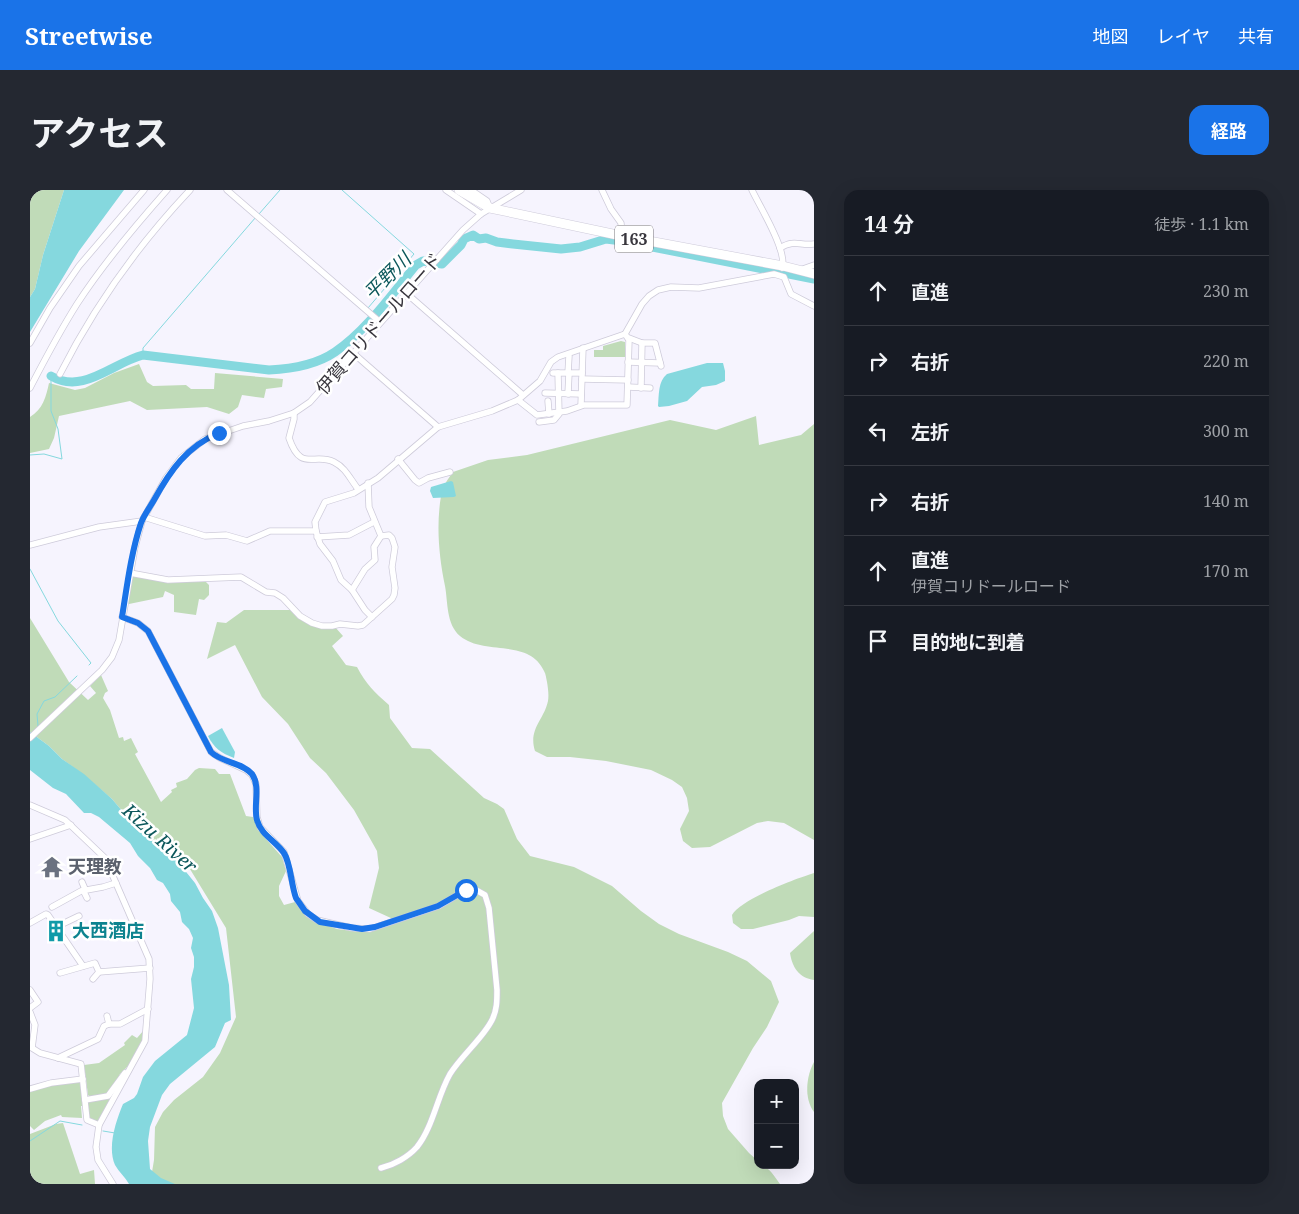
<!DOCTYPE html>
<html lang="ja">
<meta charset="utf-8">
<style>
body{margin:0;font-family:"Noto Serif","Noto Sans JP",serif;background:#242831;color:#f1f3f6}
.controls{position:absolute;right:15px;bottom:15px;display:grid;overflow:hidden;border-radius:10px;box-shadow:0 5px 20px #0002}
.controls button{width:45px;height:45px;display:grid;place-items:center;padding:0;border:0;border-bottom:1px solid #363941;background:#171b24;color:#f1f3f6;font:25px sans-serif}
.stop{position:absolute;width:15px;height:15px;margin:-11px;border:4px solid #1a73e8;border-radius:50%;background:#fff}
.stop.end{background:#1a73e8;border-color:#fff;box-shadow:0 1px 5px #0008}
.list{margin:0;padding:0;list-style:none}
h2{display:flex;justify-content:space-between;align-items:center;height:65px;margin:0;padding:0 20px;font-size:21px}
h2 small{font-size:16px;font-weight:400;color:#9ea1a6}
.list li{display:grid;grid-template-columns:32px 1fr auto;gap:15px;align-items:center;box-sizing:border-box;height:70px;padding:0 20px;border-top:1px solid #363941}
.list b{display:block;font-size:19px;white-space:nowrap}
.list p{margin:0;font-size:16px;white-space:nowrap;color:#9ea1a6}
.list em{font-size:16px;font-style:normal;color:#9ea1a6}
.icon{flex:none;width:28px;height:28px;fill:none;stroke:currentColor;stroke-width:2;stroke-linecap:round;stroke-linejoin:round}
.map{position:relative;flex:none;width:784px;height:994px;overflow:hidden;border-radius:15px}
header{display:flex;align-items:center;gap:30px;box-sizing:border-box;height:70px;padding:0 25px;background:#1a73e8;color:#fff}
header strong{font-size:24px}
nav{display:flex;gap:28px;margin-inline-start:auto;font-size:18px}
.intro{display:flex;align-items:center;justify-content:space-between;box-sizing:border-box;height:120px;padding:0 30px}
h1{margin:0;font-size:35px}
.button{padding:12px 22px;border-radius:15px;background:#1a73e8;color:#fff;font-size:18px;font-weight:700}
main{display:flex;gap:30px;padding:0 30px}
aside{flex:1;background:#171b24;border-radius:15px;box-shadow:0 5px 20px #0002}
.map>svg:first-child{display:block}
.green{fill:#c0dbb8}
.water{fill:#85d8de}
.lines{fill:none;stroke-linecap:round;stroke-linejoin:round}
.stream{stroke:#85d8de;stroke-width:1}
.river{stroke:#85d8de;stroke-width:9}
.minor-casing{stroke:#cecbda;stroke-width:7}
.highway-casing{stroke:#cecbda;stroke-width:10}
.minor{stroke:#fff;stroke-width:5.5}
.highway{stroke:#fff;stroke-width:9}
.route{stroke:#1a73e8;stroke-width:6}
.labels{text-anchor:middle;stroke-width:5;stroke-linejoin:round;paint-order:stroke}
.shield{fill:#fff;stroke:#747277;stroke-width:1}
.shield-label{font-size:16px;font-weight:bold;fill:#38363d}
.street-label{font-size:18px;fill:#38363d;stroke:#fff}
.worship-label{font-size:18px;font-weight:bold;fill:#5b616d;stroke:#fff;text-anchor:start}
.culture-label{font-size:18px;font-weight:bold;fill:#0d838f;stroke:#fff;text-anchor:start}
.water-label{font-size:19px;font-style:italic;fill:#0c575b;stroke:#fff}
</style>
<header>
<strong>Streetwise</strong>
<nav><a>地図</a><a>レイヤ</a><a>共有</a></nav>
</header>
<div class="intro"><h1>アクセス</h1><a class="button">経路</a></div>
<main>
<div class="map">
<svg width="784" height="994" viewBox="0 0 784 994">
<rect width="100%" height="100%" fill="#f6f4fe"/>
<g class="green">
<path d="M0 0H34L13 65 5 99 0 107Z"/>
<path d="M591 151 595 152V167H564V160H573V156Z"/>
<path d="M109 174 117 192 123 196 156 195 161 199H184L185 183 253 189 252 197 236 199 234 208 212 205 208 217 199 224 177 217 117 220 100 211 29 226 24 248 19 259 0 263V227C13 219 16 207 19 193L45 200 55 198 84 183Z"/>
<path d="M726 226 729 255 771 245 784 234V650L754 633 738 631 727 633 680 657 662 658 653 651 650 639 659 621 657 608 652 597 642 590 621 580 576 571 540 567H517L505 561C498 539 514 530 518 511 519 505 518 498 517 492 516 488 516 484 514 481 499 448 454 466 430 446 416 434 418 412 415 396 409 367 406 336 411 306 412 297 418 289 423 282L458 270 497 265 640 230 686 240Z"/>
<path d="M101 386 174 390 179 395V405L174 410 169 409 166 425 144 422V405L135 401 133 407 99 414 97 411Z"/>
<path d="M214 420H260L269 427 305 437 313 446 302 456 316 475 327 477C336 494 344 502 359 515L360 528 382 558 400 559 454 608 467 614 474 619 487 649 500 666 544 677 582 696 611 721 629 734 649 744 698 762 717 771 741 791 749 812 737 837 723 858 692 913 693 926 698 939 719 963 728 971V975C738 975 744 986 750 994H120L124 970 125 937 133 922 144 910 173 887 190 863 206 827 196 738 152 666 127 648 130 658 99 629 82 609 54 585 32 569 19 556 0 542V428L39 492 58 510 66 503 60 496 71 485 78 501 75 503 73 508 80 520 89 548 93 547 94 551 101 548 108 562 105 564 131 612 142 602 141 600 147 597 146 593 157 589 165 580 169 578 185 579 189 584H200L216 626 223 627 228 640 252 667 256 681 249 696V706L254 715 265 712 282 730 307 739 330 742 342 741 364 734 363 729 339 718 349 678 347 661 324 620 296 583 280 568 258 534 232 507 205 455 177 469 187 432 196 433Z"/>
<path d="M784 683V727L769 726 759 730 723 739H711L703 733 702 725C711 709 765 689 784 683Z"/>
<path d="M784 741V790C769 788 762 777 760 763Z"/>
<path d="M114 840 113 850 102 872 90 884 78 905 60 907 58 905 54 875 69 873 95 855 94 853 102 845 107 848Z"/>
<path d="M784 872V922C774 909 776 886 784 872Z"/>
<path d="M47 892 50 893 53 916H51L52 928 32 927 31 925 15 931 4 940 0 936V900L16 896Z"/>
<path d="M84 902 68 932 60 930 57 914 59 911 78 909Z"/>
<path d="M33 933 50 984 64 980 65 994H0V944L26 934Z"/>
</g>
<g class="water">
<path d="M34 0H94L49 61 0 142V107L5 99 13 65Z"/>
<path d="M677 173H693L695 181V191L686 195 672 197 657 211 639 216 629 217 628 216C629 205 628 191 637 184Z"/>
<path d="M421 291 423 292 426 306 424 307 403 308 400 301 401 297Z"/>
<path d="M192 538 205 562 204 568C191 563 184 558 178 546Z"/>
<path d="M0 542 19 556 32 569 54 584 82 609 99 629 130 658 144 667 165 693 173 708 182 721 188 738 199 795 201 830 195 833 185 857 140 894 132 905 120 937 118 951 120 979 131 988 145 994H99C95 987 89 982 85 975 77 957 86 931 93 914L104 908 107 904 113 887 125 871 157 845 164 818 161 789 164 777V767L161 758 163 748 159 739 152 732 150 722 141 711 140 704 133 693 127 690 120 678 108 666 100 653 69 627 61 623H54L36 604 23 598 0 580Z"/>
</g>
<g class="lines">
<g class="stream">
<path d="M312 0 384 64 338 118"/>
<path d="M229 24 250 0"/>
<path d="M113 165V158L226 27"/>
<path d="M0 265 14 264 32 269 28 239 21 221V186"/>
<path d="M0 379 28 431 61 473 59 475"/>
<path d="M8 536 7 524 14 511 25 507 47 486"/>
<path d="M73 941 85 943"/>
<path d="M0 951 30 931 52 935"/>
</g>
<path class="river" d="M21 186C53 205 82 173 113 165L239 180C261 179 286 175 305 162 337 140 362 104 386 75L393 71 412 74 431 55 434 49 443 45 449 49 456 48 467 52 483 54 531 59 550 57 576 49 592 51 784 89"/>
<g class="minor-casing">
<g id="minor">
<path d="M197 0 350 132"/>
<path d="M416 0 451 24"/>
<path d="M441 0 457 11 459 16"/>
<path d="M572 0 581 19 591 33 592 46"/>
<path d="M722 0C730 17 758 62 752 78"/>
<path d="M750 58C765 49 769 56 784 54"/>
<path d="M770 80 784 75"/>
<path d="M376 103 493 205"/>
<path d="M599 148 612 153H625L631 176"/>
<path d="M0 153 20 118 49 76 114 0"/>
<path d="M323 163 408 237"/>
<path d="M598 172 630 173"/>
<path d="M523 183H552"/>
<path d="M538 183 539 166"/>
<path d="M30 184C64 117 109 54 160 0"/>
<path d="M552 189 598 190"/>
<path d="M598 197 620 198"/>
<path d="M0 198C15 169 30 141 47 114 73 74 105 36 137 0"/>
<path d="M611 198 612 153"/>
<path d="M515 203 551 204"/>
<path d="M538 204 539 183"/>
<path d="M488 210 507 225 537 221 554 215H597L599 150 595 144"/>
<path d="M518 211 519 224"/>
<path d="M551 215 553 158"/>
<path d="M264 223V229L259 248C271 283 284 262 304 272 316 278 320 289 328 299"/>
<path d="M509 232 524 230 529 224 528 183"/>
<path d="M368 269 385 290 389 293 398 288 420 282"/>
<path d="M114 327 175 346 196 345 217 351 240 341H286"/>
<path d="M287 347 319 345 344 332"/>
<path d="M0 355 69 337 112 331"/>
<path d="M100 383 138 390 211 387 236 402 245 403 253 408 270 426 282 433 292 436H302L310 434 328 436 333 435 362 409 364 405 365 398 362 377 365 357 362 348 359 345 351 346 339 317 338 293"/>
<path d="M322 400 335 379 345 370 344 357 351 346"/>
<path d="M92 427 108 433 118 441 181 562 190 568 216 580 222 585 226 594 227 627 230 637 254 662 268 711 278 724 287 730 322 738 340 739 409 716 436 700H446L455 705 459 718 467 800C467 811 467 820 462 830 453 848 432 865 420 884 407 907 403 937 387 957 378 967 364 975 351 978"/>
<path d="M342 427 335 420 322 400 311 390 303 371 290 354 286 341 285 332 295 312 324 303 348 288 408 237 462 221 488 210 510 191 521 172 528 167 595 144 612 114 619 106 628 100 641 97 669 98 744 84 754 87 761 104 784 116"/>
<path d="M0 548 72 480 82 467 89 450 105 357 112 331 136 288 151 268 175 249 213 236 239 231 264 223 280 212 433 40 451 24 491 0"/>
<path d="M0 615 35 630 75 668 119 769 120 789 115 851 69 935 66 957 68 970 83 994"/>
<path d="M0 649 41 635"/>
<path d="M52 692 55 699"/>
<path d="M53 700 57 708"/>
<path d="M22 717 51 701 73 697 86 693"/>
<path d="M0 733 16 724 18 725 53 776"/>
<path d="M26 737 49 726"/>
<path d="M30 783 65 773 69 782 120 778"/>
<path d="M63 789 69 782"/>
<path d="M0 800 8 812 0 818"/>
<path d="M0 822 5 835 2 858 10 863 51 874 57 930 69 935"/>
<path d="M77 826 79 834"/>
<path d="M28 868 68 849 74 836 79 834H90L118 819"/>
<path d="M0 899 21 893 53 889"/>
<path d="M55 910 78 906 95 883"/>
</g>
</g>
<g class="highway-casing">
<path id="highway" d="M429 0 460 18 592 46 753 76 784 84"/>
</g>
<use href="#minor" class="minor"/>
<use href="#highway" class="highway"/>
</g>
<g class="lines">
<path class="route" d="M189 243C157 256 140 281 124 310 120 317 114 325 111 333 101 363 97 396 92 427L108 433 118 441 181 562C192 573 212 572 222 584 231 597 223 616 227 630 231 645 246 651 254 663 261 674 261 695 266 708L275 721 290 732 332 739 345 737 408 716 436 700"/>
</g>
<defs>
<g id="temple-bare" transform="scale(1.725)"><path d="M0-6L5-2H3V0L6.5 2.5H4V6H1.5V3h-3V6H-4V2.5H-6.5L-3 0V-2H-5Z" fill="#6b7280" stroke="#fff" stroke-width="2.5" paint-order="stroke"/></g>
<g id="building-bare" transform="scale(1.725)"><path d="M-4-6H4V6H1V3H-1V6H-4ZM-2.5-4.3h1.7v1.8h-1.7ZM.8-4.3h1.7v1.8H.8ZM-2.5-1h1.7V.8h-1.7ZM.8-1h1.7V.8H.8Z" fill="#0f9aa8" stroke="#fff" stroke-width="2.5" paint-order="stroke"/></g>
</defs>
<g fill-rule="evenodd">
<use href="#temple-bare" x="22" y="677"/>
<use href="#building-bare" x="26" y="741"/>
</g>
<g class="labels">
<rect class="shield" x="585" y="35.5" width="38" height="27" rx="4"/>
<g class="shield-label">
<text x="604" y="55">163</text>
</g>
<g class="street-label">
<text transform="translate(349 134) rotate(-49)" y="6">伊賀コリドールロード</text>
</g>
<g class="worship-label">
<text x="38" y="683">天理教</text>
</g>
<g class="culture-label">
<text x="42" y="747">大西酒店</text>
</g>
<g class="water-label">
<text transform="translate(357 86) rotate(-45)" y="7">平野川</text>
<text transform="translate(130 648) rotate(42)" y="7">Kizu River</text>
</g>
</g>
</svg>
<div class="controls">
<button>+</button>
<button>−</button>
</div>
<div class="stop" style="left:436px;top:700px"></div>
<div class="stop end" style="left:189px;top:243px"></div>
</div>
<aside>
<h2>14 分<small>徒歩 · 1.1 km</small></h2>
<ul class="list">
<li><svg class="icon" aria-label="ahead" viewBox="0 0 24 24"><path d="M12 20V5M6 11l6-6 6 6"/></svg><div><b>直進</b></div><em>230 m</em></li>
<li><svg class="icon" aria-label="right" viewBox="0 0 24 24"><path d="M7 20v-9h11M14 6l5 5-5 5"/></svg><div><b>右折</b></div><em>220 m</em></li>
<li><svg class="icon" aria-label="left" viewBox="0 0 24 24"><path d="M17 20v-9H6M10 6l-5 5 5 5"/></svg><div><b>左折</b></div><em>300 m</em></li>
<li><svg class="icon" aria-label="right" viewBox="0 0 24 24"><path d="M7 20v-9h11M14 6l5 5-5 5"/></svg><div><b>右折</b></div><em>140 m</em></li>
<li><svg class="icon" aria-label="ahead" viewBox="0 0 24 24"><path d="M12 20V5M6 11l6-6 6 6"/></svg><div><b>直進</b><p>伊賀コリドールロード</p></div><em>170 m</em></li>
<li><svg class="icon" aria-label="arrive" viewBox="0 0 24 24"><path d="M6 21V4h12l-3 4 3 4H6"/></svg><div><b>目的地に到着</b></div></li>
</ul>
</aside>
</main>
